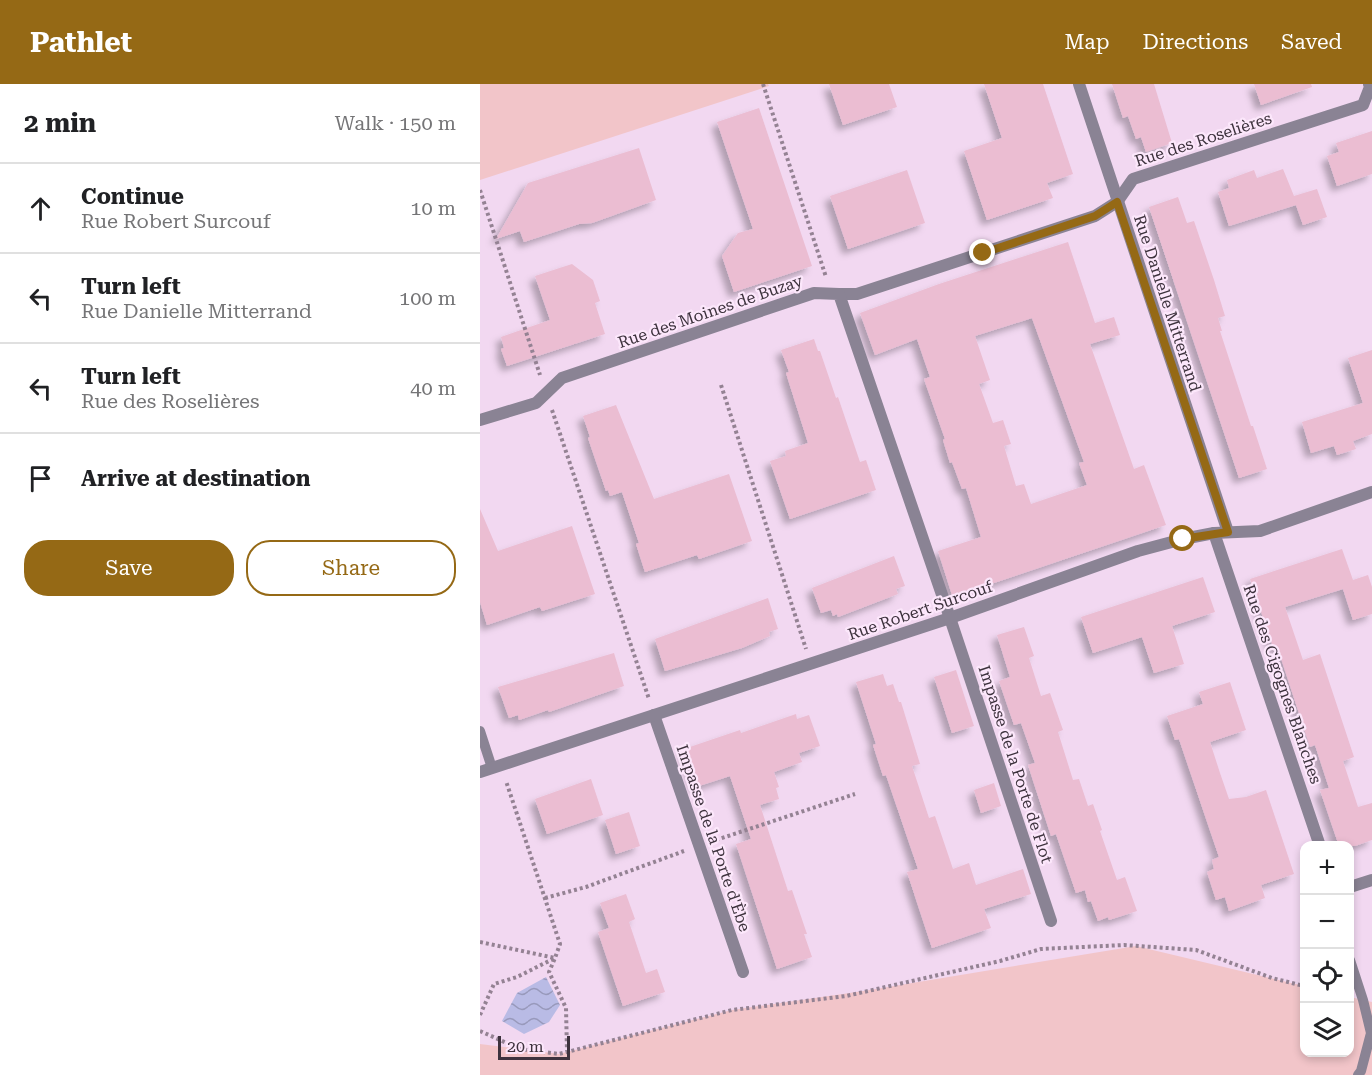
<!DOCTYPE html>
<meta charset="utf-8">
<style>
body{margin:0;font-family:"Roboto Serif",serif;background:#f6f6f6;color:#202124}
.controls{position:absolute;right:18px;bottom:18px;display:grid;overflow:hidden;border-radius:12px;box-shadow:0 3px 9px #0003}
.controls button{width:54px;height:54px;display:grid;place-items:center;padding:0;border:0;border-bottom:2px solid #e0e0e0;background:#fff;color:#202124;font:30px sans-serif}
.scale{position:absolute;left:18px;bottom:15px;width:72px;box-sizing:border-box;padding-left:6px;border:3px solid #3d323d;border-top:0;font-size:16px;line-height:21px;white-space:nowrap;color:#3d323d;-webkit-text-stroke:4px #fce7fb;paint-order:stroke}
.stop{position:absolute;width:18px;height:18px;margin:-14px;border:4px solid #956915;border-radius:50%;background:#fff}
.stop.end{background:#956915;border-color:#fff;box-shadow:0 2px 6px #0008}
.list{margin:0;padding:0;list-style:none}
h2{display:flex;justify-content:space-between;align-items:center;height:78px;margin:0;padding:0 24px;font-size:26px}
h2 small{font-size:20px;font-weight:400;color:#757577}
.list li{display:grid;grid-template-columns:39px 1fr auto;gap:18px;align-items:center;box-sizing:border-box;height:90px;padding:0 24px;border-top:2px solid #e0e0e0}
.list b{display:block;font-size:22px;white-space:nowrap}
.list p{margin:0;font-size:20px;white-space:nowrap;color:#757577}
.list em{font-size:20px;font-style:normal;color:#757577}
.actions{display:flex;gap:12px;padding:18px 24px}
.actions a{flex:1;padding:14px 0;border:2px solid #956915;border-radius:24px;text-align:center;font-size:21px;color:#956915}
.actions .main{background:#956915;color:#fff}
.icon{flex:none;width:33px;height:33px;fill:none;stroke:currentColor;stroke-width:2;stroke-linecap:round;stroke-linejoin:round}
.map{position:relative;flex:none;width:892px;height:991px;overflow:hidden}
header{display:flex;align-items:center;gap:36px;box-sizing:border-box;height:84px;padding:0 30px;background:#956915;color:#fff}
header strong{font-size:28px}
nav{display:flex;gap:33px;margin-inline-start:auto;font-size:21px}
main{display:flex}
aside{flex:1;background:#fff}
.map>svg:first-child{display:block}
.green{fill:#f2c5c9}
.water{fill:url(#water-waves)}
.building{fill:#ebbdd2;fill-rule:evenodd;filter:url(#shadow)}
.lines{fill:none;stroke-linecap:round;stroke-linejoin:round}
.path{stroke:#948293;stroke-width:4;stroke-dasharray:3 3;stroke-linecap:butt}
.lane{stroke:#8a8394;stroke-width:10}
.street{stroke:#8a8394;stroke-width:12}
.route{stroke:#956915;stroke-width:8}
.labels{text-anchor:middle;stroke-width:4.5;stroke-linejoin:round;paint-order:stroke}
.street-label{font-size:16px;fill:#3d323d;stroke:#fce7fb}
</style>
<header>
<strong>Pathlet</strong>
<nav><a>Map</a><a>Directions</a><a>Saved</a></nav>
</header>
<main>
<aside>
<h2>2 min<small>Walk · 150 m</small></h2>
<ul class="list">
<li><svg class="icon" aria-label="ahead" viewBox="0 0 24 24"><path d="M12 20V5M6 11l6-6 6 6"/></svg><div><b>Continue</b><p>Rue Robert Surcouf</p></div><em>10 m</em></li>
<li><svg class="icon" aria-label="left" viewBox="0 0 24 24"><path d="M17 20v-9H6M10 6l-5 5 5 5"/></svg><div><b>Turn left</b><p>Rue Danielle Mitterrand</p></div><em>100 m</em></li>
<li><svg class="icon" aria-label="left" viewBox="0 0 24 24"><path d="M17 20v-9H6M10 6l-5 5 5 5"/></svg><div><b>Turn left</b><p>Rue des Roselières</p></div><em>40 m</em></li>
<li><svg class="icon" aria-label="arrive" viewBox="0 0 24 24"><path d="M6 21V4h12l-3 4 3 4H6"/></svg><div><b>Arrive at destination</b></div></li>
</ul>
<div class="actions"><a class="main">Save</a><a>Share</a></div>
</aside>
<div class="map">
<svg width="892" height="991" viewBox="0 0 892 991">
<defs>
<pattern id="water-waves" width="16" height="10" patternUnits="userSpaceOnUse" patternTransform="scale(1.5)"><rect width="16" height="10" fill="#b9bbe5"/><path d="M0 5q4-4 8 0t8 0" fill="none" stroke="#9899bb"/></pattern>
<filter id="shadow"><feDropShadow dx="-5.5" dy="5.5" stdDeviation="3" flood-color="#0004"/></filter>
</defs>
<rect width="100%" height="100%" fill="#f2d8f1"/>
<g class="green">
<path d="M0 0H288L289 2 0 96Z"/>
<path d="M656 862 824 902V968H870V913L892 918V991H0V960L79 970 252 926 390 906Z"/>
</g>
<path class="water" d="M66 893 80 921 69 938 44 950 22 937 37 909Z"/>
<g class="building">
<path d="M349 0H409L417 23 363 41Z"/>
<path d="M504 0H563L593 90 567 99 573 114 507 136 484 67 522 54Z"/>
<path d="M632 0H674L692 59 666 68 661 53 656 55 648 32 643 34Z"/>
<path d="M774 0H831L832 3 781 21Z"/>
<path d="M279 24 332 182 254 208 242 172 258 149 273 145 237 38Z"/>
<path d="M892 47V90L857 102 847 72 859 68 856 59Z"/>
<path d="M159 64 176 116 112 139 99 140 44 158 40 147 16 155 48 99Z"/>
<path d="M803 85 814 112 837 105 847 133 823 141 816 121 749 142 738 108 749 104 747 96 774 86 777 94Z"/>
<path d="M427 86 445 139 368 165 350 112Z"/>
<path d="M698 113 707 139 714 137 734 196 745 232 738 234 742 247H740L771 342H773L787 385 759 394 669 123Z"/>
<path d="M588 158 615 239 634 233 640 251 610 260 654 385 664 381 686 441 517 498 472 511 458 467 501 453 486 404 482 405 472 378 470 379 463 356 465 355 444 295 450 293 437 255 395 271 380 229 459 200ZM552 234 604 378 599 379 607 401 551 420 544 400 536 402 524 362 531 360 523 336 513 339 499 300 510 296 495 252Z"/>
<path d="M92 180 113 196 120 217 115 219 125 250 27 282 21 265 24 264 21 253 70 236 55 192Z"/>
<path d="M334 255 338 267H340L356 314 358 313 380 378 386 376 396 406 310 435 290 377 306 372 305 367 328 359 306 289 309 288 301 266Z"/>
<path d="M892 266V350L873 357 876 365 857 371 854 362 831 369 822 338 883 319 868 274Z"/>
<path d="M136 321 174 415 249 390 272 457 219 475 217 471 165 488 156 460 159 459 142 408 130 412 128 406 126 407 108 354 110 353 103 332Z"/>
<path d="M0 425 18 467 92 442 115 510 62 527 60 523 7 541 0 518Z"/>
<path d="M862 465 873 496 888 491 892 503V530L873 536 863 505 805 523 823 576 840 570 874 673 863 677 878 723 892 719V756L875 762H859L840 706 849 704 835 661 830 663 797 562 793 563 770 495Z"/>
<path d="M414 472 425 502 416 505 418 510 358 533 357 530 353 532 351 526 341 529 332 504Z"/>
<path d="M723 493 735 528 692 542 704 580 674 589 662 553 613 569 601 533Z"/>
<path d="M288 514 298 545 289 548 290 552 262 564 185 587 175 555Z"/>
<path d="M544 543 554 572 549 574 561 612 570 609 583 646 578 648 593 696 599 695 608 722 613 720 622 746 620 747 637 796 645 793 657 827 629 836 628 833 618 837 611 817 608 818 605 806 596 809 576 750 571 752 548 681 555 679 541 639 534 641 519 597 530 593 517 551Z"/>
<path d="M134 569 144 602 69 628 68 626 39 636 38 631 29 634 18 603Z"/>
<path d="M476 586 494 642 472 649 454 593Z"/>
<path d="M403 590 407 602 413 600 419 618H421L440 680 432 682 449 734 455 732 473 785 489 779 496 801 543 785 551 810 504 825 511 844 452 864 427 788 438 785 406 691 403 692 393 661 396 660 376 598Z"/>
<path d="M750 598 766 646 730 658 740 689 749 715 766 713 786 706 814 790 781 801 785 814 749 827 745 813 736 816 727 788 734 785 732 776 739 773 699 655 695 656 687 632 723 620 719 608Z"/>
<path d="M316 630 317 635 329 631 340 662 319 669 322 678 294 688 299 703 296 704 299 715 280 721 308 807 312 806 327 850H324L332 873 297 885 256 760 271 755 250 692 216 703 204 665 260 646 261 649Z"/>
<path d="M111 695 123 731 67 750 55 715Z"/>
<path d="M514 699 521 722 501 729 494 706Z"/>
<path d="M149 728 160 762 136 770 125 736Z"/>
<path d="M146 810 155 835 149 838 166 889 177 885 185 908 143 922 118 848 129 844 120 819Z"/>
</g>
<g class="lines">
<g class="path">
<path d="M283 0 346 193"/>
<path d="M0 106 60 291"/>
<path d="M241 301 326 565"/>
<path d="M72 326 169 615"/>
<path d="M236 756 375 710"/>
<path d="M65 814 106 803 204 767"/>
<path d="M0 858 75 874 69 888 86 924 87 967"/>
<path d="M0 931 14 900 37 893 75 874 80 860 26 697"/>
<path d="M0 947 40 965 79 970 252 926 366 912 520 877 561 865 644 861 716 866 792 894 824 902"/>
</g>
<g class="lane">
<path d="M0 647 12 684"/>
<path d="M870 876 883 916 891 949 881 987 878 991"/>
</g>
<g class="street">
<path d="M599 0 748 448"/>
<path d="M359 210H377L615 132 637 118 653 95 883 21 890 3 889 0"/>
<path d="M0 336 56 319 82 294 334 209 359 210 470 534 571 837"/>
<path d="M734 449 840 762"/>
<path d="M174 631 263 888"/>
<path d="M0 688 470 534 658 467 703 455 734 449 780 447 892 408"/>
<path d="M870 803 892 796"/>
</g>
</g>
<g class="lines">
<path class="route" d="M503 169 615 132 637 118 748 448 703 455"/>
</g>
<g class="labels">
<g class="street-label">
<text transform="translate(723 55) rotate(-18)" y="6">Rue des Roselières</text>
<text transform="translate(688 219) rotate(72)" y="6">Rue Danielle Mitterrand</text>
<text transform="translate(230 227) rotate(-19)" y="6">Rue des Moines de Buzay</text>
<text transform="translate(440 526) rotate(-19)" y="6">Rue Robert Surcouf</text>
<text transform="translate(803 600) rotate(71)" y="6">Rue des Cigognes Blanches</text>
<text transform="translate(536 680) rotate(72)" y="6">Impasse de la Porte de Flot</text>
<text transform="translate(234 754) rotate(71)" y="6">Impasse de la Porte d'Èbe</text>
</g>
</g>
</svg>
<div class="controls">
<button>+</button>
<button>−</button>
<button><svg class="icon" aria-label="locate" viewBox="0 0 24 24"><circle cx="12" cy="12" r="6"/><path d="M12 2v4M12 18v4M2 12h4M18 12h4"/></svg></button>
<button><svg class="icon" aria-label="layers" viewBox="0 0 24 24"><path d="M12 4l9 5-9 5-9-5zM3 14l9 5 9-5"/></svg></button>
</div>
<div class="scale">20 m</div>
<div class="stop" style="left:703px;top:455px"></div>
<div class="stop end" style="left:503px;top:169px"></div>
</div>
</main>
